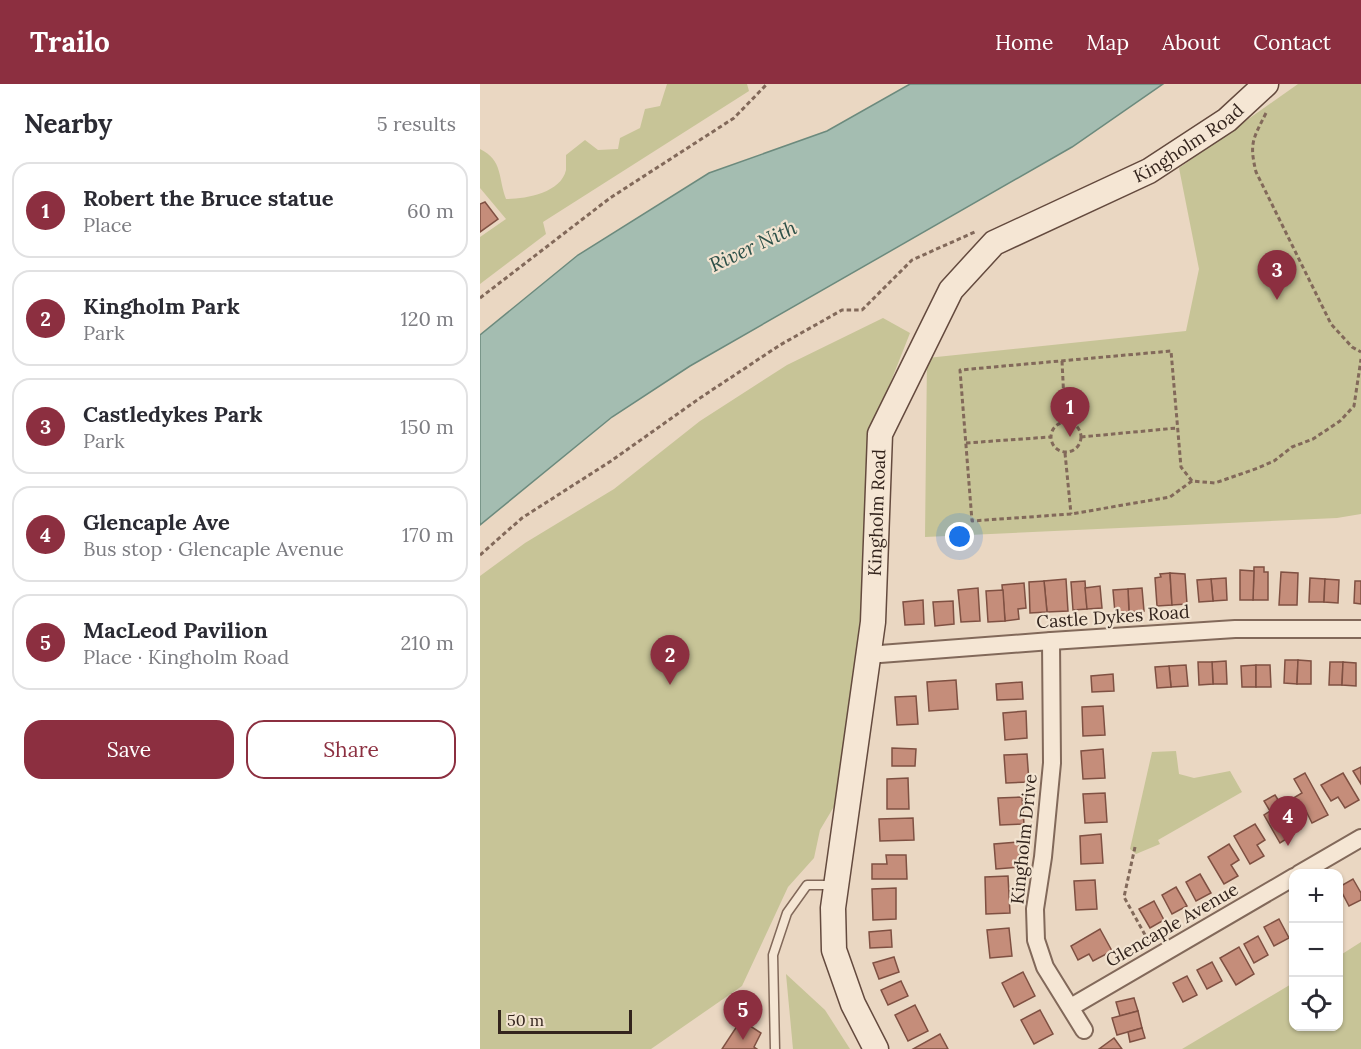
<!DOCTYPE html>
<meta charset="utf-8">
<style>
body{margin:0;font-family:Lora,serif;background:#f7f7f7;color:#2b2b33}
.controls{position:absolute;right:18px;bottom:18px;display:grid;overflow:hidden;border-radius:12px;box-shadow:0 2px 4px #0004}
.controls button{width:54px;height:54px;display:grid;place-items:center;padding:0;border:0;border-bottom:2px solid #e1e1e2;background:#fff;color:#2b2b33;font:30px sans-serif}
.scale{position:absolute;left:18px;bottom:15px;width:134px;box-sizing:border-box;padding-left:6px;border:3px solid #33241d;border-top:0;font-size:16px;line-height:21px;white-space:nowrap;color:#33241d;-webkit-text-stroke:4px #f2e3d0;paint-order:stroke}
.you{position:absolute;left:480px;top:453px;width:21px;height:21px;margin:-15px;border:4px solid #fff;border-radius:50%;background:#1a73e8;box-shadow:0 0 0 9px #1a73e833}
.badge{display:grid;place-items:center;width:39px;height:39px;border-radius:50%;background:#8c2f40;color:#fff;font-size:20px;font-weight:700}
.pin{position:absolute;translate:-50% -50px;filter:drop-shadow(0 2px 3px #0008)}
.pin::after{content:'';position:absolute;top:32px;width:21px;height:18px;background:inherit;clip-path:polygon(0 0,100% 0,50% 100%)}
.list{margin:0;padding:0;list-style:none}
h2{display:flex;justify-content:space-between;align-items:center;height:78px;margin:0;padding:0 24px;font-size:26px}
h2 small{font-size:20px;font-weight:400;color:#7c7c81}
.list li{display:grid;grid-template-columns:39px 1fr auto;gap:18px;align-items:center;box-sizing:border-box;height:96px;margin:0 12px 12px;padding:0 12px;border:2px solid #e1e1e2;border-radius:18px}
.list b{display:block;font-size:22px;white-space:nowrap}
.list p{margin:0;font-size:20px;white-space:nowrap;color:#7c7c81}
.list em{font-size:20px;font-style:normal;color:#7c7c81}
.actions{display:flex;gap:12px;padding:18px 24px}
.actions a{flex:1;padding:14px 0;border:2px solid #8c2f40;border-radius:18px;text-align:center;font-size:21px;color:#8c2f40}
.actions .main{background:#8c2f40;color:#fff}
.icon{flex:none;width:33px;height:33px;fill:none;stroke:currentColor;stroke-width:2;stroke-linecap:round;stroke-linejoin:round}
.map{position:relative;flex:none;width:881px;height:965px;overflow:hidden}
header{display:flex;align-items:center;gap:36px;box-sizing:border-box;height:84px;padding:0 30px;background:#8c2f40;color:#fff}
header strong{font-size:28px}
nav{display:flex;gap:33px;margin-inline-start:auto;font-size:21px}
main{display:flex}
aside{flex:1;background:#fff}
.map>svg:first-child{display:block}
.green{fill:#c7c497}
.water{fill:#a4bdb1;stroke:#6c8a7d;stroke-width:1.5}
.building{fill:#c58d7a;stroke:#7f5042;stroke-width:1.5}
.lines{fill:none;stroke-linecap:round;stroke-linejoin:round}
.service-casing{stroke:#82695a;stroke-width:11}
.minor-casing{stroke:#82695a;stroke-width:20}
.secondary-casing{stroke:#644a3e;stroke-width:27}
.path{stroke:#82695a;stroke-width:3;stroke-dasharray:4.5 3;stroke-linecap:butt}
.service{stroke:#f5e6d4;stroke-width:8}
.minor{stroke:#f5e6d4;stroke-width:16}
.secondary{stroke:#f5e6d4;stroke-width:24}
.labels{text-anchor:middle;stroke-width:4.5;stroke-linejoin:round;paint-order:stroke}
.street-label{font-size:18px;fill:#33241d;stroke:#f2e3d0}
.water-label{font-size:20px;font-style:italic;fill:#2e5149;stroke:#f2e3d0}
</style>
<header>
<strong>Trailo</strong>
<nav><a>Home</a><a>Map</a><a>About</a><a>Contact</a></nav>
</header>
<main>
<aside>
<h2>Nearby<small>5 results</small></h2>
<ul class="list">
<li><span class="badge">1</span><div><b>Robert the Bruce statue</b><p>Place</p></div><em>60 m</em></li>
<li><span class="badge">2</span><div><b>Kingholm Park</b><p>Park</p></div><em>120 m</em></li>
<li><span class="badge">3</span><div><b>Castledykes Park</b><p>Park</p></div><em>150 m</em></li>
<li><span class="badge">4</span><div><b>Glencaple Ave</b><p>Bus stop · Glencaple Avenue</p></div><em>170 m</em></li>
<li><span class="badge">5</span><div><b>MacLeod Pavilion</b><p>Place · Kingholm Road</p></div><em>210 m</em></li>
</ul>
<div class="actions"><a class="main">Save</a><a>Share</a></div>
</aside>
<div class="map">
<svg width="881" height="965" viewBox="0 0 881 965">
<rect width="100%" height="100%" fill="#ead7c2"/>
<g class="green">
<path d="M187 0H267L269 7 63 138 66 150 0 200V153L26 135 0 104V65C23 76 18 94 26 115 45 115 81 109 86 86 86 81 86 76 86 71L105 56 118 66 138 65 140 54 160 44 165 25 180 22Z"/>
<path d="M818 0H881V430L857 434 445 453 447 274 706 247 719 185 699 84Z"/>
<path d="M403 234 430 249 393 343 388 478 368 699 340 746 334 774 308 803 262 902 171 965H0V492L45 459 134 405 220 337 307 281Z"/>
<path d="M696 667 699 690 714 694 750 687 762 708 678 756 680 760 656 770 650 765 672 668Z"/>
<path d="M881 858V965H702L813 899 814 942H858L859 872Z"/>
<path d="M306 890 345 926 370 965H313Z"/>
</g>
<path class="water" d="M430 0H683L592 63 210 282 132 333 0 441V251L98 171 229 89 347 47Z"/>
<g class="building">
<path d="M5 118 18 135 0 148V120Z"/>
<path d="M774 483H784V488H788V516H773Z"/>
<path d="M760 486 774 487 773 516H760Z"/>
<path d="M801 488 818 489 817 521H799Z"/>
<path d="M690 489 692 521 677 522 675 494 681 493 680 490Z"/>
<path d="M690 489 705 490 707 520 692 521Z"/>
<path d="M746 494 747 516 733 517 731 495Z"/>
<path d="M830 494 845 495 844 518H829Z"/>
<path d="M586 495 588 527 567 528 564 497Z"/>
<path d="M731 495 733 517 719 518 717 496Z"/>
<path d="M845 495 859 496 858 519 844 518Z"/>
<path d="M564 497 567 528 550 529 549 498Z"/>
<path d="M605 497 607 525 593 526 591 498Z"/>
<path d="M875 497H881V520L874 519Z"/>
<path d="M544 499 546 524 538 525 539 535 525 537 522 501Z"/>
<path d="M620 502 622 524 607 525 605 504Z"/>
<path d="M498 504 500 537 481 538 478 506Z"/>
<path d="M662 504 664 527 649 528 648 505Z"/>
<path d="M648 505 649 528 635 529 633 506Z"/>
<path d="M523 506 525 537 508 538 506 507Z"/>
<path d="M443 516 444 540 425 541 423 518Z"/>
<path d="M473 517 474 540 455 542 453 518Z"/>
<path d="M805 576H818L817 600 804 599Z"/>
<path d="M818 576 831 577V600H817Z"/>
<path d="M746 577 747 600H733L732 578Z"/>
<path d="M718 578H732L733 600 719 601Z"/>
<path d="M850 578H863L862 601H849Z"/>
<path d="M863 578 876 579V602L862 601Z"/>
<path d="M706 581 708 602 691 603 689 582Z"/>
<path d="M776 581V603H762L761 582Z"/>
<path d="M776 581H790L791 603H776Z"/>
<path d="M689 582 691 603 677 604 675 583Z"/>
<path d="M633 590 634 607 612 608 611 592Z"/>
<path d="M476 596 478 625 449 627 447 598Z"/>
<path d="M542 598 543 615 517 616 516 600Z"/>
<path d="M436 612 438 640 417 641 415 613Z"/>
<path d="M623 622 625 651 603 652 602 623Z"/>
<path d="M546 627 547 654 525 656 523 629Z"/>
<path d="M412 664 436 665 435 682H412Z"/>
<path d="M623 665 625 694 603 695 601 667Z"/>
<path d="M547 670 549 698 526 699 524 671Z"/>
<path d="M881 683V700L873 687Z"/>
<path d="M825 689 848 731 832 739 826 727 819 731 810 716 822 709 814 695Z"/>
<path d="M863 689 879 716 865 724 858 713 851 717 841 701Z"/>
<path d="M428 694 429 725H407V695Z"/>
<path d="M625 709 627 738 605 739 603 710Z"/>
<path d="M795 711 802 722 806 719 815 735 808 739 814 750 800 759 784 731 790 727 784 717Z"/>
<path d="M542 713 544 740 520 741 518 714Z"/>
<path d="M433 734 434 756 400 757 399 735Z"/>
<path d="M775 740 785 756 777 761 784 772 770 780 754 752Z"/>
<path d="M621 750 623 779 601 780 600 752Z"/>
<path d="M539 758 540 783 516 785 514 760Z"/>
<path d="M749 760 759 776 751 781 758 792 744 800 728 773Z"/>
<path d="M406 771H426L427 795H392V780H407Z"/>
<path d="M720 790 731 809 716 817 706 798Z"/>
<path d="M528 792 530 829 506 830 505 793Z"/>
<path d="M873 795 881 809V816L869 822 859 803Z"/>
<path d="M615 796 617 825 596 826 594 797Z"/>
<path d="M696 803 707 822 692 830 682 811Z"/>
<path d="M416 804V835L393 836 392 805Z"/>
<path d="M674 817 684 836 670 844 659 825Z"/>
<path d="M799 835 809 854 794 862 784 843Z"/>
<path d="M529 844 532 872 510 874 507 846Z"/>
<path d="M620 845 632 867 613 877 609 870 598 876 591 862Z"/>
<path d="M411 846 412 863 390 864 389 848Z"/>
<path d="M778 852 788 871 774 879 764 860Z"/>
<path d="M759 863 774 890 756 901 740 874Z"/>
<path d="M414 873 419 888 399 895 393 879Z"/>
<path d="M732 878 742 897 727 905 717 886Z"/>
<path d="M543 888 555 912 534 923 522 899Z"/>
<path d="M707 892 717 911 703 918 693 899Z"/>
<path d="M421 897 428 912 408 921 401 906Z"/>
<path d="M654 914 658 927 640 932 636 918Z"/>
<path d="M435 921 448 947 428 957 415 931Z"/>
<path d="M560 926 573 950 554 960 541 936Z"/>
<path d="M658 927 662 944 637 951 632 934Z"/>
<path d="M261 936 281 949 274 963 277 965H242Z"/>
<path d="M662 944 665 954 650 958 648 948Z"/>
<path d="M460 950 468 965H433Z"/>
<path d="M634 954 642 965H619Z"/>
</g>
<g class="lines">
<g class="service-casing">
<path id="service" d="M295 965 293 871 307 829 327 801H355"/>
</g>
<g class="minor-casing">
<g id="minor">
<path d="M571 557 572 679 563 773 555 825 556 856 565 883 604 946"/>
<path d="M387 571 571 557 755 545H881"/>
<path d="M819 790 881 754"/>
<path d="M591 923 814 793"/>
</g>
</g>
<g class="secondary-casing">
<g id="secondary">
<path id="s1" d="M396 965 373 920 354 866 353 824 393 538 400 350 471 206 514 159 669 87 747 36 786 0"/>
</g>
</g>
<g class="path">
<path d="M786 29C773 55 769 59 776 88L851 240 872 263 881 268"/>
<path d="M0 214 130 114 254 34 287 0"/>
<path d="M582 277 585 337"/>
<circle cx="586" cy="353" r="15"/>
<path d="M601 353 697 344"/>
<path d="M486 359 570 353"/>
<path d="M585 369 591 430"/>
<path d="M712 397 701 383 691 267 480 286 492 437 591 430 690 413 712 397 735 399 778 384 794 377 812 363 833 355 860 337 874 322 881 275"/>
<path d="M0 471 42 434 131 377 220 314 300 261 362 226H382L432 176 497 147"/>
<path d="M655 763 644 813 669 858"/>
</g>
<use href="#service" class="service"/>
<use href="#minor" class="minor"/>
<use href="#secondary" class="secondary"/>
</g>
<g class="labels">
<g class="street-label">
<text dy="6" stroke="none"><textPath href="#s1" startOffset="1070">Kingholm Road</textPath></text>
<text dy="6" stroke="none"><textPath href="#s1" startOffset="548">Kingholm Road</textPath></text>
<text transform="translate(633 533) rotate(-4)" y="6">Castle Dykes Road</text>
<text transform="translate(544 755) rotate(-84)" y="6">Kingholm Drive</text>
<text transform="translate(692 841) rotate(-30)" y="6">Glencaple Avenue</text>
</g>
<g class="water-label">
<text transform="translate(273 162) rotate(-25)" y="7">River Nith</text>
</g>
</g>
</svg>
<div class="controls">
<button>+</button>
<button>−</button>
<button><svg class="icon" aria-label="locate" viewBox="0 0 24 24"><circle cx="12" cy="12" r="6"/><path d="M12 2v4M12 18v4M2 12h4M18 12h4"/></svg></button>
</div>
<div class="scale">50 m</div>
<div class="you"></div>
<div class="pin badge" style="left:590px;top:353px">1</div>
<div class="pin badge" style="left:190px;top:601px">2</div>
<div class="pin badge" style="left:797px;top:216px">3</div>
<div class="pin badge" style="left:808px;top:762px">4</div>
<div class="pin badge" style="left:263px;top:956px">5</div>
</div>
</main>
